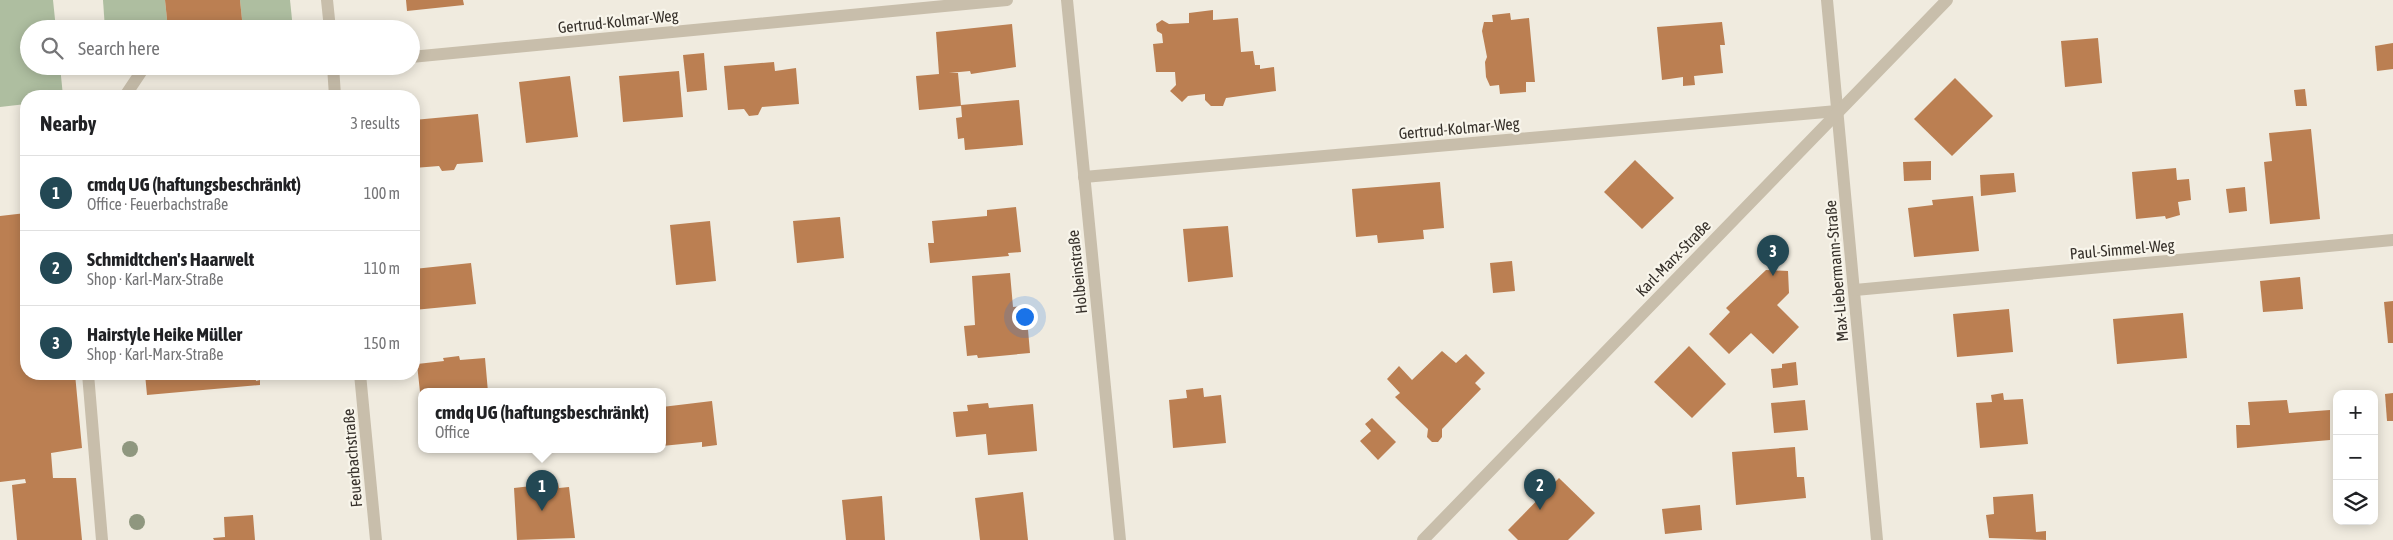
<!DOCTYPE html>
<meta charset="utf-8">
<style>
body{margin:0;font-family:"Asap Condensed",sans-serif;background:#f2f2f2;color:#202124}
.controls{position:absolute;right:15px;bottom:15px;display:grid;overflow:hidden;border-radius:10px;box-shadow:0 2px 12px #0003}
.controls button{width:45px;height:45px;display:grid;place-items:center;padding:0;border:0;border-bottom:1px solid #e0e0e0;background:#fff;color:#202124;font:25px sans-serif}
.you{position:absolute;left:1024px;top:316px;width:18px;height:18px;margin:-12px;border:4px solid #fff;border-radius:50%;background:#1a73e8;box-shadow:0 0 0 8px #1a73e833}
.badge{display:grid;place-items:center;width:32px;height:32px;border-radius:50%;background:#234854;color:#fff;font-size:16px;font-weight:700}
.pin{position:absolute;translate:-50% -41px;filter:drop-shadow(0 1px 2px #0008)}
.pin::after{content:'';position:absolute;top:26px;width:18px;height:15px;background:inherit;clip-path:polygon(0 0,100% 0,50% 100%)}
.popup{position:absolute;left:418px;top:388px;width:248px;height:65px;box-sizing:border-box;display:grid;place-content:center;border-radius:10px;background:#fff;filter:drop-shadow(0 1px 4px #0005);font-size:16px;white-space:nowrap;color:#757577}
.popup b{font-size:19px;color:#202124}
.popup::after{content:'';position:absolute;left:50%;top:100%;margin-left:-10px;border:10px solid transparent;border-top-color:#fff}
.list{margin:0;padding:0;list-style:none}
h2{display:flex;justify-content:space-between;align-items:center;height:65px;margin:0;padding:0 20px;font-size:21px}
h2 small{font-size:16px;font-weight:400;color:#757577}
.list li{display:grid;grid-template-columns:32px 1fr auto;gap:15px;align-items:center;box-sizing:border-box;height:75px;padding:0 20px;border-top:1px solid #e0e0e0}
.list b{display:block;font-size:19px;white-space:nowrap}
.list p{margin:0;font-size:16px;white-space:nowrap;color:#757577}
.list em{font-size:16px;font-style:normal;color:#757577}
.icon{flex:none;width:28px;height:28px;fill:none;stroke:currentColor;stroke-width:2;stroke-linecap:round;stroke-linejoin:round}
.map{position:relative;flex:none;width:2393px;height:540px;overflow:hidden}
.search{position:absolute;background:#fff;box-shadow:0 2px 12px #0003;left:20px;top:20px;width:400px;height:55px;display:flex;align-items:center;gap:12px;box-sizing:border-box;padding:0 18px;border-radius:28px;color:#757577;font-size:19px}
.panel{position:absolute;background:#fff;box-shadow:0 2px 12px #0003;left:20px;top:90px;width:400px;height:290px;border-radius:20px}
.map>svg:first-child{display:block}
.green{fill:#aebea0}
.building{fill:#bb7f52}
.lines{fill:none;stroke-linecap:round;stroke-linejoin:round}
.minor{stroke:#c8beab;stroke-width:12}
.tree{fill:#8f977f}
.labels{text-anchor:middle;stroke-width:4.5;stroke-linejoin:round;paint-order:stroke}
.street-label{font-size:16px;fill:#36302a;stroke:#f8f5eb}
</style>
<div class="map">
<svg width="2393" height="540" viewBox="0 0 2393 540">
<rect width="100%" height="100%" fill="#f0ebdf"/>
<g class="green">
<path d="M0 0H53L56 29H29V66H60L63 96H26V104L0 107Z"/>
<path d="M103 0H165L168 29H105Z"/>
<path d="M240 0H290L293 29H243Z"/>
</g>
<g class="building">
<path d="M165 0H240L243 29H168Z"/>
<path d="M406 0H463L464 5 407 11Z"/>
<path d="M1213 10V20L1238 18 1241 52 1253 51 1255 65H1260V69L1274 67 1276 91 1226 98 1223 106H1211L1205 100V94L1188 96 1182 102 1170 91 1176 85 1175 72H1156L1153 44 1163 43 1162 34 1157 31 1156 24 1162 20 1169 24 1189 23V13Z"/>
<path d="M1510 13 1511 20 1529 18 1535 82H1526V92L1500 94 1499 85 1490 86 1486 77 1485 62 1487 57 1482 31 1484 22H1493L1492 15Z"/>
<path d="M1722 22 1725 45H1720L1723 73 1694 76 1695 85 1683 86V77L1662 80 1657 27Z"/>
<path d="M1012 24 1016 67 971 74 970 71 949 73H958L961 106 919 110 916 76 939 74 936 32Z"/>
<path d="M2098 38 2102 83 2065 87 2061 41Z"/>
<path d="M2393 43V69L2377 71 2375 46Z"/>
<path d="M704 53 707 90 687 92 683 55Z"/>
<path d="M774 62 775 71 796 68 799 104 762 107 758 115 749 116 744 109 728 110 724 66Z"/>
<path d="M679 71 683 117 623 122 619 76Z"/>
<path d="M570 76 578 137 526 143 519 82Z"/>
<path d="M1955 78 1993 116 1952 156 1914 119Z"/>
<path d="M2305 89 2307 106H2296L2294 90Z"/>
<path d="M1019 100 1023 145 965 150 964 138 958 139 956 118 962 117 961 105Z"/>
<path d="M478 114 483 162 457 164 454 170 442 171 439 166 414 168V120Z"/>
<path d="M2311 129 2320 219 2270 224 2264 162 2272 161 2269 133Z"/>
<path d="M1635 160 1674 198 1642 229 1604 192Z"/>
<path d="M1931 161V180L1904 181 1903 162Z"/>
<path d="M2176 168 2177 180 2189 179 2191 200 2178 202 2180 215 2166 219 2165 216 2136 219 2132 172Z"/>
<path d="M2014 173 2016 192 1981 196 1980 175Z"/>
<path d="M1440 182 1444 228 1423 230 1424 239 1378 243 1377 235 1356 237 1352 189Z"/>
<path d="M2245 187 2247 211 2229 213 2226 189Z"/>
<path d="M1973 196 1979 251 1914 257 1908 208 1933 205 1932 200Z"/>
<path d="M1016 207 1021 252 1008 253 1009 256 930 263 928 243H934L932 221 987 216V210Z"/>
<path d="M26 213V374H75L82 448 51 453 53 478H76L82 540H17L12 485 26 483 25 479 0 482V216Z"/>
<path d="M840 217 844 258 797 263 793 221Z"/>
<path d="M710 221 716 281 676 285 670 225Z"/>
<path d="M1228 226 1233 277 1188 282 1183 229Z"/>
<path d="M1512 261 1515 291 1493 293 1490 263Z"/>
<path d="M471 263 476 304 414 310V269Z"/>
<path d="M1766 270 1788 271 1789 293 1777 305 1799 327 1773 354 1751 333 1729 354 1709 334 1730 312 1726 308Z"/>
<path d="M1010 273 1013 307 1026 306 1030 353 978 358 977 355 967 356 964 326 975 325 972 276Z"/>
<path d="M2300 277 2303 309 2263 312 2260 281Z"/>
<path d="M2393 301V343H2388L2384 302Z"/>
<path d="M2009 309 2013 352 1957 357 1953 314Z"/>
<path d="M2183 313 2187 358 2117 364 2113 319Z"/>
<path d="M1689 346 1726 384 1692 418 1654 382Z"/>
<path d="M1442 351 1456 363 1466 354 1485 373 1475 383 1481 389 1442 429V437L1438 442H1432L1427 437 1428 429 1395 397 1400 393 1387 379 1399 366 1412 380Z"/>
<path d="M459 356 460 360 485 358 488 392H420L417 364 444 361 443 358Z"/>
<path d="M1796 362 1798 385 1773 388 1771 369 1782 368V364Z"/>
<path d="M145 374H255L256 381 260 380V385L147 395Z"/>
<path d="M1203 388 1204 397 1221 395 1226 443 1173 448 1169 400 1187 398 1186 390Z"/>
<path d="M2003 393 2004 400 2023 399 2028 444 1980 448 1976 403 1992 402 1991 395Z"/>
<path d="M2393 393V421H2387L2385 394Z"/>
<path d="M1805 400 1808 430 1774 433 1771 403Z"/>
<path d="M2287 400 2289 413 2330 410V440L2237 448 2236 425H2250L2248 402Z"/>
<path d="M712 401 717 445 702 447V442L662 446V407Z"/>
<path d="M988 403 989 408 1033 404 1037 451 988 455 986 434 956 437 953 412 968 411 967 405Z"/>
<path d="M1372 418 1396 442 1378 460 1360 441 1371 431 1365 424Z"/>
<path d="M1795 447 1797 477H1804L1806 498 1736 505 1732 452Z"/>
<path d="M1559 478 1595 513 1568 540H1518L1508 530Z"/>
<path d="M558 483 559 488 569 487 575 538 517 540 514 488Z"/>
<path d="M1023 492 1028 540H980L975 498Z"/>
<path d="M2033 494 2036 532 2046 531V540L1989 538 1986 515 1994 514 1993 497Z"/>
<path d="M882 496 885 540H846L842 500Z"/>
<path d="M1700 505 1702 530 1665 534 1662 509Z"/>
<path d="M253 515 255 540H214L213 538 225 537 224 517Z"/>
</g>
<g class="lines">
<g class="minor">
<path d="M327 0 330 29"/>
<path d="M1067 0 1120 540"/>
<path d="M1827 0 1877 540"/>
<path d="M411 57 1007 0"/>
<path d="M333 66 335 96"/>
<path d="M125 96 145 66"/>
<path d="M1084 177 1837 111"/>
<path d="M1855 290 2393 240"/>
<path d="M88 374 102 540"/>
<path d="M360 374 376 540"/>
<path d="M1423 540 1947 0"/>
</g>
</g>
<g class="tree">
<circle cx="130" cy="449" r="8"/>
<circle cx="137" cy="522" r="8"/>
</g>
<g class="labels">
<g class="street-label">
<text transform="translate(618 21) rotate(-6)" y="6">Gertrud-Kolmar-Weg</text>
<text transform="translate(1459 128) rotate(-5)" y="6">Gertrud-Kolmar-Weg</text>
<text transform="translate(2122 249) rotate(-5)" y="6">Paul-Simmel-Weg</text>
<text transform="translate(1673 258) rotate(-46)" y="6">Karl-Marx-Straße</text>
<text transform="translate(1836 271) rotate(-95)" y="6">Max-Liebermann-Straße</text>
<text transform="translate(1077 272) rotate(-96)" y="6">Holbeinstraße</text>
<text transform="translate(352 458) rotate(-95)" y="6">Feuerbachstraße</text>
</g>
</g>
</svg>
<div class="controls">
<button>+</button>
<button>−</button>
<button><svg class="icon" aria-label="layers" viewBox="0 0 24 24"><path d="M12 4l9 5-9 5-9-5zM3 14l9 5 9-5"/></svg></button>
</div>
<div class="you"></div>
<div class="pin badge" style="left:542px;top:511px">1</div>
<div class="popup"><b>cmdq UG (haftungsbeschränkt)</b>Office</div>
<div class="pin badge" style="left:1540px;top:510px">2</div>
<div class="pin badge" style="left:1773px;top:276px">3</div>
<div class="search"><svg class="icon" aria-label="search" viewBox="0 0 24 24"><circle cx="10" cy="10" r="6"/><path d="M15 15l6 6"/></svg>Search here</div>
<section class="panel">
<h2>Nearby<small>3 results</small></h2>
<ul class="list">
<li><span class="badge">1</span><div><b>cmdq UG (haftungsbeschränkt)</b><p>Office · Feuerbachstraße</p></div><em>100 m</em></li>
<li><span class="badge">2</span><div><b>Schmidtchen's Haarwelt</b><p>Shop · Karl-Marx-Straße</p></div><em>110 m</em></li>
<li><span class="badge">3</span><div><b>Hairstyle Heike Müller</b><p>Shop · Karl-Marx-Straße</p></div><em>150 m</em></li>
</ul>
</section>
</div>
